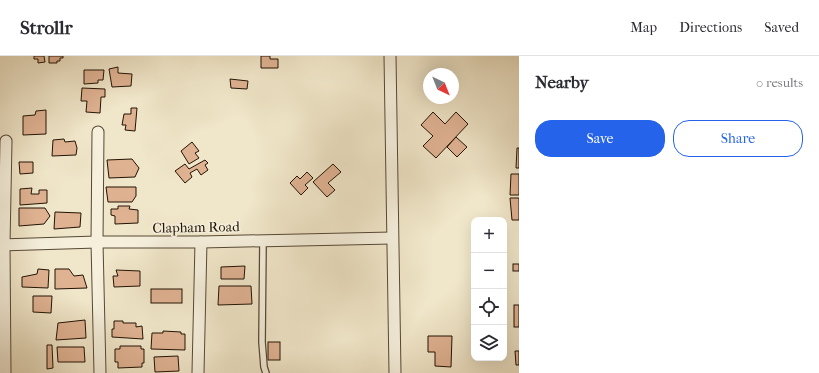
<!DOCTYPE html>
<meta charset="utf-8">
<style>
body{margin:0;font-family:"IM FELL French Canon",serif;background:#f2f2f3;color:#2b2b33}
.controls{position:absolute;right:12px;bottom:12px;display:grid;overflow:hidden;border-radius:8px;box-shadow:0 4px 16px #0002}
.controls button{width:36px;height:36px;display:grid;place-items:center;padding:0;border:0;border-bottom:1px solid #e1e1e2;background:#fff;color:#2b2b33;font:20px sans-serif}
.compass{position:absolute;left:423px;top:12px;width:36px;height:36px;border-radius:50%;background:#fff;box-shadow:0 4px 16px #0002;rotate:137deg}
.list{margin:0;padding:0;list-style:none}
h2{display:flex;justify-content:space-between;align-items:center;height:52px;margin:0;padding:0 16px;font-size:17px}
h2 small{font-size:13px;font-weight:400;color:#7c7c81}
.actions{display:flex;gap:8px;padding:12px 16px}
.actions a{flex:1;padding:9px 0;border:1px solid #2563eb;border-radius:16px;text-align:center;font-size:14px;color:#2563eb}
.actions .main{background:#2563eb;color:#fff}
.icon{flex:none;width:22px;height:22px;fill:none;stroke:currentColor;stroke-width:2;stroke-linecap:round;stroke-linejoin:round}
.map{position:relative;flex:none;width:519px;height:317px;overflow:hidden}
header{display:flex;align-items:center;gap:24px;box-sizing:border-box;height:56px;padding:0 20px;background:#fff;border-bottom:1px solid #e1e1e2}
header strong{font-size:19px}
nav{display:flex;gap:22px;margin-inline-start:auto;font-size:14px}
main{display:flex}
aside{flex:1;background:#fff}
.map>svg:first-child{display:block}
.building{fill:#dfb292;stroke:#221304}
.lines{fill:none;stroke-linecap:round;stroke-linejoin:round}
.lane-casing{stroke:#564835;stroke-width:8}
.street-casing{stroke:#564835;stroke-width:13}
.lane{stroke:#f5efdc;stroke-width:5.5}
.street{stroke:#f5efdc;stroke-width:11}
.labels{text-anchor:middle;stroke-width:3;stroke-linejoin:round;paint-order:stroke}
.street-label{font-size:14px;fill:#221304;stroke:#f5efdc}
</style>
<header>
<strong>Strollr</strong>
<nav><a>Map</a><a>Directions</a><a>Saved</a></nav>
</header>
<main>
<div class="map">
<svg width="519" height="317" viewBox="0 0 519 317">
<rect width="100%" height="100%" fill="#f0e6c9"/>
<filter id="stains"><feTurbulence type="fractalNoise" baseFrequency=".005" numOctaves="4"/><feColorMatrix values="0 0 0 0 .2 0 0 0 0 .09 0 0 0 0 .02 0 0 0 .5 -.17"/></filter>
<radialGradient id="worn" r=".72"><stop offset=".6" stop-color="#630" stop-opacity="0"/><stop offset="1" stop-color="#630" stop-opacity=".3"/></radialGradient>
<g class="building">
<path d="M34 0H44L45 6 38 7V3H34Z"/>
<path d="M49 0H63V2H60V5H57V7H49Z"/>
<path d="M261 0H270V3H278V12H261Z"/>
<path d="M118 11V17L132 18 131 30 112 31 109 13Z"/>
<path d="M84 14H104L103 24H98V27L84 28Z"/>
<path d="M230 23 248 25 247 33 231 32Z"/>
<path d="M82 32 105 33V41H101L100 57 86 56 87 45H81Z"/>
<path d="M131 52H137L135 75 125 74 126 69H122L124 58H131Z"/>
<path d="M46 54V78L23 79V60L35 59 36 55Z"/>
<path d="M433 56 445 68 456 56 468 68 436 102 423 90 433 80 421 69Z"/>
<path d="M456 81 467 91 457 101 447 91Z"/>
<path d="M64 83 65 86 75 85 77 92 76 99 52 100 53 84Z"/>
<path d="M192 86 199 95 195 97 199 102 189 108 181 95Z"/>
<path d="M517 92H519V112H516Z"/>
<path d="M132 103 139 112 135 121 109 122 107 104Z"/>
<path d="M205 104 208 107 205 109 208 114 201 119 197 113 190 117 192 121 185 127 175 115 185 108 189 113Z"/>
<path d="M19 106H33V117L20 118Z"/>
<path d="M333 108 341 116 328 127 335 134 327 141 313 126Z"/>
<path d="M307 116 313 122 305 129 308 132 301 139 290 127 297 120 300 123Z"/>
<path d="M511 118H519V139H510Z"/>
<path d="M106 131H136V140L132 146H108Z"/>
<path d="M32 132 31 138H39V134H47V147L20 149V133Z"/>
<path d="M510 142H519V164H512Z"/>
<path d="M118 150H130L129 153 138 154V167L115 168V160L111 159V153H118Z"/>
<path d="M19 152H45L50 160 44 168 19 170Z"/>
<path d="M55 156 81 157 80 171 54 173Z"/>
<rect x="513" y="208" width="6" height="7"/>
<path d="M245 210 244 223H221V211Z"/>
<path d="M38 213 49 214 48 232 22 231V221L37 218Z"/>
<path d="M55 213H69L74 220 83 219 87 232 55 233Z"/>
<path d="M116 214 140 215V230L114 231 113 220H118Z"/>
<path d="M219 230H251L252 248 218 249Z"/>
<rect x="151" y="233" width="31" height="14"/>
<path d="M33 240H52L51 257 33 256Z"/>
<rect x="514" y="249" width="5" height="22"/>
<path d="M85 264 86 282 56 284 58 267Z"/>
<path d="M114 265H123V267H136V271L142 270 143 283 112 281V273H114Z"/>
<path d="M163 275 181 276V278H185V294L151 293 152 277H163Z"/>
<path d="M428 280H452L451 311 435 310V296H428Z"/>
<rect x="268" y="286" width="12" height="18"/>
<path d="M47 289H52L53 312 47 313Z"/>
<path d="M120 290H141V293H144V307H142V311L118 312V306H115V293H120Z"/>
<path d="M57 291H84L85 306H58Z"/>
<path d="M515 295H519V309H516Z"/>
<path d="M178 300 179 315 155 316 154 301Z"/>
</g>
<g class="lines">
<g class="lane-casing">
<path id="lane" d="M263 185 262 286 264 311 266 317"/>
</g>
<g class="street-casing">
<g id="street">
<path d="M390 0 395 317"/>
<path d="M98 76 97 186 100 317"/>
<path d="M0 189 97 186H201L392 182"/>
<path d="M5 317 4 189 6 85"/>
<path d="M198 317 201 186"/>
</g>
</g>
<use href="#lane" class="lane"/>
<use href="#street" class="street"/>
</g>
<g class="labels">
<g class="street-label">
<text transform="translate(196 171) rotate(-1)" y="5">Clapham Road</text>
</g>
</g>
<rect width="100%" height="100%" filter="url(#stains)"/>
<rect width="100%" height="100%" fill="url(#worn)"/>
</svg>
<div class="controls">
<button>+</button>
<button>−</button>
<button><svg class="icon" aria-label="locate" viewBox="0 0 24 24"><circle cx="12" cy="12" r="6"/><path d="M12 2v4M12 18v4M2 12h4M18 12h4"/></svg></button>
<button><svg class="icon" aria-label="layers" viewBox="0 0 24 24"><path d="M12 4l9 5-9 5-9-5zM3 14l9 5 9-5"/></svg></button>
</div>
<svg class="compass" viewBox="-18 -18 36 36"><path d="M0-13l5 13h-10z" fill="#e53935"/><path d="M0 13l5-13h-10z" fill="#7c7c81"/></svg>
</div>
<aside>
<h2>Nearby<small>0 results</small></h2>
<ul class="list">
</ul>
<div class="actions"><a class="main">Save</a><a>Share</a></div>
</aside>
</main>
